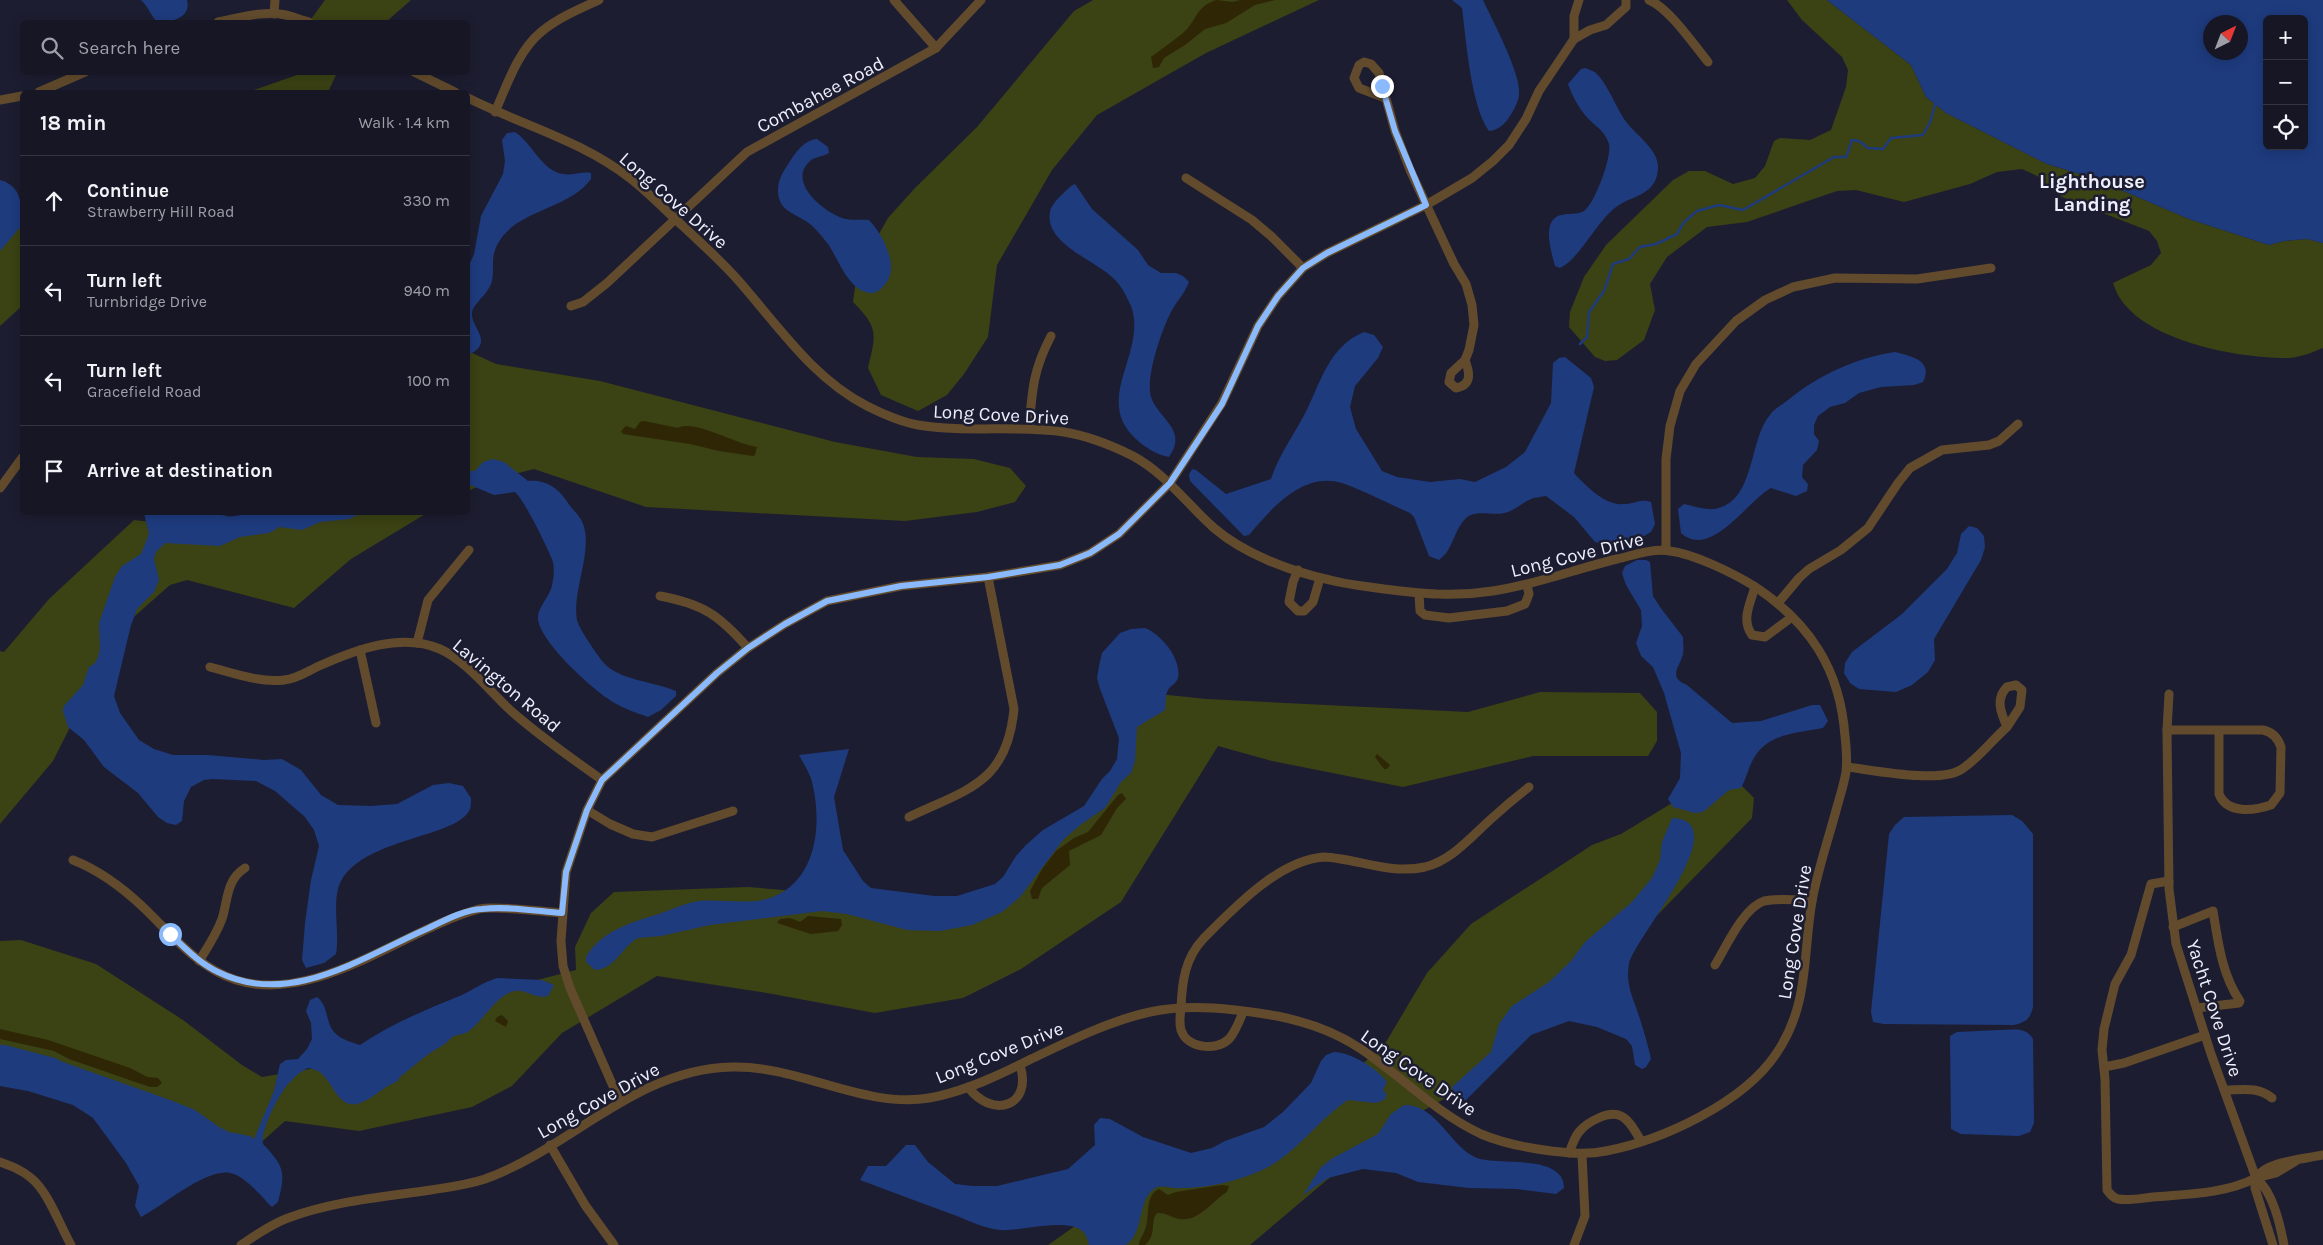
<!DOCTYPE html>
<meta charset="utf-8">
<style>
body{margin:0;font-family:Karla,sans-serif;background:#1f1f2d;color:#f1f3f6}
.controls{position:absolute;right:15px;top:15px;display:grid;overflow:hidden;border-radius:8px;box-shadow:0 2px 12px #0003}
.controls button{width:45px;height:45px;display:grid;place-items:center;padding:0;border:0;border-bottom:1px solid #353542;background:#161625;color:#f1f3f6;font:25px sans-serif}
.compass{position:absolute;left:2203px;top:15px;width:45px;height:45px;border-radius:50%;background:#161625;box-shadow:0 2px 12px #0003;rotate:42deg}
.stop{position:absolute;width:15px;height:15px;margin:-11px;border:4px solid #8abafc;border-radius:50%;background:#fff}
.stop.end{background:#8abafc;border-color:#fff;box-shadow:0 1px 5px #0008}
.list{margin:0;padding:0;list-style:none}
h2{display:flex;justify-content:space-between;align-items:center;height:65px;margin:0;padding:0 20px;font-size:21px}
h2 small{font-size:16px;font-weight:400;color:#9e9fa7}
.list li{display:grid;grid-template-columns:32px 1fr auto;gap:15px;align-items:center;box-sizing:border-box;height:90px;padding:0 20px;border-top:1px solid #353542}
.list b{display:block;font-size:19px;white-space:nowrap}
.list p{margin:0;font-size:16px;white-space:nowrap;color:#9e9fa7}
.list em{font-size:16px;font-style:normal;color:#9e9fa7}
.icon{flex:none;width:28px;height:28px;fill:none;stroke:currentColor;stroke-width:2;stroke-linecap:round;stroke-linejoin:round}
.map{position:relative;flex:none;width:2323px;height:1245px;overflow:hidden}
.search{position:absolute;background:#161625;box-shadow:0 2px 12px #0003;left:20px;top:20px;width:450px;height:55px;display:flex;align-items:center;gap:12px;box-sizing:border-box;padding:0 18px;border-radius:8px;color:#9e9fa7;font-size:19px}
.panel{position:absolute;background:#161625;box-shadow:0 2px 12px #0003;left:20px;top:90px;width:450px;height:425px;border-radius:8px}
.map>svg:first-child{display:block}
.green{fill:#3b4214}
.sand{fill:#2e2605}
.water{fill:#1e3b7e;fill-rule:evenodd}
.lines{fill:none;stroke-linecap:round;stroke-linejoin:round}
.stream{stroke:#1e3b7e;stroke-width:2.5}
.street{stroke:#624b2d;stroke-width:9}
.route{stroke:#8abafc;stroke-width:6}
.labels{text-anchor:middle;stroke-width:5;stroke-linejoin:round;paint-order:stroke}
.street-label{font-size:19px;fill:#eeeffd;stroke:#1d1d31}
.neighbourhood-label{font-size:20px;font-weight:bold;fill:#eeeffd;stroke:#1d1d31}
</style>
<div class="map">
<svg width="2323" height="1245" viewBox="0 0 2323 1245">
<rect width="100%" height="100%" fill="#1d1d31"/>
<g class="green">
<path d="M325 0H411L386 22H309Z"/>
<path d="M1093 0H1319L1206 53 1097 115 1052 170 997 265 988 337 964 374 947 395 918 411 881 395 868 368C876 334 879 328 853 302L857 273 888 218 914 189 977 127 1074 11Z"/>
<path d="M1787 0H1827L1911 65 1926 97 1946 113 2047 164 2093 178 2189 219 2269 245 2284 241 2307 239 2323 243V348C2314 352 2300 357 2290 358 2239 359 2129 340 2113 283L2151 265 2161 253 2157 241 2149 231 2062 197 2037 176 2022 169 1997 172 1970 184 1904 202 1856 190 1837 191 1747 222 1707 227 1667 257 1650 284 1655 310 1644 340 1617 360 1605 361 1595 357 1569 327 1570 312 1584 277 1606 245 1673 180 1689 171H1705L1733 184 1755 178 1765 166 1774 141 1780 138 1810 140 1831 130 1846 87 1848 70 1842 57 1802 20Z"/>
<path d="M298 73H337L328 92H248L297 75Z"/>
<path d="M22 204V306L0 326V231Z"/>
<path d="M468 351 496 364 600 381 835 442 917 457 974 459 1010 468 1026 486 1015 502 977 512 905 521 646 507 534 469 495 479 468 491Z"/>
<path d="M289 513H427L351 559 294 608 187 580 170 585 119 630 53 761 0 824V651L4 652 49 599 134 520 171 524Z"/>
<path d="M1540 692 1640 693 1657 712V741L1648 756H1533L1403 787 1272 761 1218 746 1121 902 1021 969 963 998 875 1013 767 993 657 976 562 1033 512 1086 472 1107 359 1131 285 1121 248 1154 0 1068V941L21 940 96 964 183 1020 242 1065 262 1077 340 1064 490 992 576 970 575 947 591 913 614 892 748 887 853 896 991 901 1113 781 1148 693 1207 699 1468 712Z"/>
<path d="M1737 781 1754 798 1752 818 1598 976 1469 1085 1410 1118 1353 1158 1250 1245H1048L1102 1207 1194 1171 1319 1105 1386 1042 1427 973 1471 924 1592 845 1621 834 1682 797Z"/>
</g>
<g class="sand">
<path d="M1216 0 1233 2 1240 0H1275L1255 5 1226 23 1205 29 1185 45 1164 58 1159 67 1153 68 1151 57C1162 49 1173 41 1183 33 1197 21 1195 7 1216 0Z"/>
<path d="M644 421 678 428C694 419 737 445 757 447L755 455 753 456 719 451 690 444 623 434 621 431 626 426 635 429 640 422Z"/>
<path d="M1377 754 1390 765 1387 769H1384L1375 757Z"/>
<path d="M1122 793 1126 799 1117 808 1101 835 1069 851 1070 865 1042 888 1038 899H1032L1030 891 1042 869 1056 851 1074 838 1088 832 1118 795Z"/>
<path d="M808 916 841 919 842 925 838 931 811 934 777 923 780 919 790 918 800 922Z"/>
<path d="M502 1015 508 1021 506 1027 495 1021 497 1017Z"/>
<path d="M0 1029 48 1040 130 1068 147 1077 158 1078 162 1083 157 1087H150L69 1059 54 1051 0 1039Z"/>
<path d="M1222 1185 1229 1186 1227 1192C1213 1200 1199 1222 1180 1219 1172 1218 1166 1212 1157 1213 1149 1223 1158 1233 1145 1245H1139C1139 1239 1145 1233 1146 1226 1150 1214 1145 1195 1159 1189L1168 1195 1176 1192Z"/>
</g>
<g class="water">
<path d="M141 0H187C192 18 170 23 157 22 150 15 149 7 141 0Z"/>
<path d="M1452 0H1483C1492 20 1522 75 1519 95 1518 103 1514 109 1510 116 1504 125 1498 130 1489 131 1471 107 1466 39 1462 8Z"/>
<path d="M1827 0H2323V243L2307 239 2284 241 2269 245 2189 219 2093 178 2047 164 1946 113 1926 97 1911 65ZM2267 19H2304V146H2267ZM2210 22H2240V52H2210Z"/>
<path d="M1586 68C1589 70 1594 71 1596 73 1608 85 1615 105 1624 119 1634 134 1659 149 1658 168 1657 194 1635 195 1619 205 1598 218 1580 259 1560 268L1555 266C1551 251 1541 220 1561 215 1569 213 1577 215 1584 211 1595 203 1612 157 1609 144 1605 130 1593 125 1585 115 1577 105 1572 95 1568 84L1581 69Z"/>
<path d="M515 132C532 143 542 171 563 174 573 176 581 171 591 173V179C567 212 510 209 495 250 491 260 495 273 491 284 487 294 477 301 473 309 466 326 498 341 468 355V268L474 254 481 216 503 174 505 161 502 140 507 133Z"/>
<path d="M817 139 828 147 829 153C824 156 816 157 811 160 786 181 822 211 842 218 851 221 860 219 869 220 884 236 902 270 882 288 879 290 876 293 872 293 849 293 838 258 828 244 822 237 815 227 807 222 800 217 787 212 782 205 774 192 779 177 787 166 794 155 803 140 817 139Z"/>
<path d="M0 180C22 186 22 206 22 225L0 251Z"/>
<path d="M1075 184 1092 209 1138 250 1148 265 1161 273H1176L1183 276 1189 282C1185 293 1176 302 1171 312 1162 329 1145 378 1151 397 1159 420 1188 429 1169 457 1155 454 1146 448 1136 439 1092 400 1148 352 1131 306 1126 295 1121 285 1112 277 1094 260 1044 243 1050 212 1051 203 1064 193 1071 186Z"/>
<path d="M1364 332 1374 335 1383 347 1378 358 1355 386 1350 407 1356 429 1382 471 1397 477 1430 482 1460 479 1475 482 1506 467 1525 452 1551 403 1553 363 1559 358 1565 357 1591 378 1594 387 1574 473C1586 486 1605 506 1624 504 1635 504 1641 498 1651 502L1655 524 1651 532 1644 536 1605 545 1595 542 1574 517 1546 496C1542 497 1535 497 1531 499 1521 503 1515 511 1504 513 1492 516 1476 509 1466 518 1453 531 1454 549 1439 560L1429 556 1414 517 1410 513C1387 503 1365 491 1342 483 1303 471 1271 509 1249 535L1244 536 1190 481 1189 475 1192 469 1196 470 1226 494 1271 479C1278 458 1290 440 1301 421 1319 390 1326 347 1364 332Z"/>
<path d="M1895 352C1910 356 1934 360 1923 382L1914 385 1881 387 1859 393 1845 403 1830 407 1818 416 1814 425V434L1819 441 1817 450 1803 465 1802 477 1808 484 1807 491 1796 496 1771 488C1748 500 1711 560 1681 533L1678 509 1684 504C1693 506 1705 510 1714 509 1756 503 1748 440 1770 415 1774 409 1782 405 1788 400 1819 375 1855 358 1895 352Z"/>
<path d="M493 459 504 462 528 481C544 479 557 487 566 500 570 507 577 513 580 518 597 544 571 590 577 620 579 629 596 653 603 662 617 680 656 682 676 691V696L661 710 648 717C634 712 619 707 607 698 588 685 540 641 538 619 537 609 548 598 551 589 554 580 555 567 552 559 546 545 525 501 515 492L494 495 468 484V471H475L483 462Z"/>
<path d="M218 513C227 519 240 516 250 512L362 513 349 519 320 522 302 530 280 527 269 533 240 537 220 546 165 543 156 552 154 559 159 580 154 592 137 609 131 625 114 696 120 713 139 740 154 749 173 755H208L264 760 282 759 301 770 321 795 338 805 371 806 397 804 433 785 449 783 463 786 471 798C471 801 471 806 470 809 458 838 365 837 341 881 331 900 340 932 336 954L324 963 306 968 302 960 305 923 311 880 319 846 314 830 305 817 275 791 256 781 212 779 204 780 191 787 184 801 182 821 176 825 167 823 158 817 138 793 104 767 84 740 68 727 63 711 64 706 83 685 89 667 95 663 98 657 100 649 99 623 115 577 122 566 141 554 149 534 144 513Z"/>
<path d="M1969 526 1977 528 1984 536 1985 547 1981 560 1934 639 1935 660 1928 672 1912 685 1896 692 1859 689 1850 683 1844 673 1845 663 1852 652 1902 614 1947 569 1957 553 1961 534Z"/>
<path d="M1637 560H1646L1650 562 1653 596 1660 607 1683 637C1683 642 1684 649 1683 654 1680 667 1667 677 1687 685L1732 723 1761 721 1812 705H1820L1828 721 1823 728C1793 734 1763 733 1750 766 1747 773 1745 781 1741 788L1729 790 1703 812 1695 813 1673 807 1668 799 1680 778 1681 753 1664 693 1653 667 1641 656 1636 643 1642 626 1641 610 1626 585 1622 573 1625 566Z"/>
<path d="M1145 628C1161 634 1182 659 1178 678 1176 684 1170 686 1168 690 1165 696 1166 704 1165 710L1137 727 1135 761 1131 773 1121 782 1105 808 1080 825 1063 840 1020 897 1002 912 972 925 940 931 907 930 847 914 822 911 710 925 661 936 638 938C621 947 616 969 595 970L586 962V957C601 931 632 922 659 914 673 909 685 903 699 901 722 899 755 906 775 896 818 877 822 822 812 782 810 773 803 763 799 755L849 749 834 797 843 850 863 881 871 888 934 896H957L995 884 1003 877 1016 856 1026 845 1043 830 1084 806 1102 779 1110 771 1117 759 1119 738 1100 689 1097 678 1099 666 1102 653 1120 633 1131 629Z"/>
<path d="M2012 815 2022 821 2033 834V1007C2030 1019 2026 1022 2014 1025L1884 1024 1873 1022 1871 1012 1889 834 1895 825 1904 817Z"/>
<path d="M1672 818C1739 820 1633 940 1629 964 1625 985 1634 1000 1640 1019 1644 1032 1648 1045 1651 1059L1646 1067 1642 1069 1635 1065 1632 1046 1626 1039 1597 1027 1569 1021 1531 1035 1466 1100 1461 1102 1455 1098 1452 1087 1491 1052 1499 1024 1512 1006 1549 982 1571 961 1585 942 1632 902 1652 878 1660 860 1662 842Z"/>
<path d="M497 978 542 980 554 985 548 996C534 1000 525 987 511 992 493 999 484 1020 469 1031 464 1035 455 1034 451 1038 446 1044 440 1047 433 1051 421 1059 410 1069 399 1078L398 1081C384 1086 374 1098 360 1103 339 1110 334 1085 322 1074 318 1070 313 1069 308 1068 302 1071 296 1075 292 1080 281 1089 260 1130 263 1144 284 1166 286 1172 278 1202L272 1207C262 1197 244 1175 230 1173 206 1168 163 1206 141 1217L135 1206 139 1186 126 1163 93 1118 73 1105 28 1091 0 1086V1045H5L55 1058 63 1062 170 1100 195 1110 219 1127 229 1132 250 1136 254 1139 274 1091 280 1064 286 1060 298 1059 307 1049 312 1039 311 1023 306 1011 310 1000 317 997C329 1006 325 1023 335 1033 342 1040 351 1042 360 1045 391 1024 427 1009 462 995 474 989 484 982 497 978Z"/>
<path d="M1999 1030C2012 1030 2026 1026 2033 1039L2034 1123 2030 1132 2019 1136 1961 1134 1951 1129 1950 1036 1957 1032Z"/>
<path d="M1334 1052C1350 1052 1377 1068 1387 1082L1383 1090 1387 1095 1384 1100 1376 1103 1348 1100C1317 1120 1297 1154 1262 1170 1238 1181 1208 1188 1181 1188 1172 1189 1162 1184 1155 1188 1136 1201 1145 1232 1126 1245H1089C1088 1242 1087 1237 1085 1234 1073 1215 1019 1232 1000 1230 983 1228 972 1222 957 1216 924 1204 892 1192 860 1180L868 1166H886L906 1145H915L928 1162 955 1184 973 1186H997L1068 1169 1095 1145 1094 1125 1100 1118 1110 1119 1143 1137 1191 1153 1212 1148 1225 1141 1264 1127 1283 1112 1311 1083 1321 1061 1326 1055Z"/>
<path d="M1404 1105C1436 1103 1451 1148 1477 1158 1498 1166 1564 1153 1564 1188L1556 1194 1517 1189 1469 1188 1418 1182 1396 1173 1363 1169 1328 1178 1303 1195 1321 1167 1333 1158 1378 1134 1391 1114Z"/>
</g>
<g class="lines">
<path class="stream" d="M1580 344 1587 337 1589 312 1604 291 1613 264 1629 259 1640 247 1656 244 1677 234 1684 222 1697 211 1719 205 1743 210 1834 157H1846L1852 140 1859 141 1868 148 1883 149 1891 138 1923 135 1930 122 1935 105"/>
<g class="street">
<path d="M894 0 936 48"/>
<path d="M1649 0C1669 8 1694 45 1708 62"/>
<path d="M274 14 275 0"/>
<path d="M218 22C239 18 264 10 286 15 294 17 301 20 309 22"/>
<path d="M1574 39V16L1579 0"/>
<path d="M414 72 455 92"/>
<path d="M39 92 85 72"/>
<path d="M1385 98 1359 88 1354 78 1359 65 1364 62 1371 64 1379 73 1395 131 1410 170 1454 264 1466 284 1472 305 1474 325 1469 350 1465 360 1451 373 1449 382 1456 388C1472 385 1470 373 1465 360"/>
<path d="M0 100 22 96"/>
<path d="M495 112C507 85 518 51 541 32 558 18 579 9 599 0"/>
<path d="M1186 178 1252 220 1271 236 1303 268"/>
<path d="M571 306 583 302 607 283 747 152 936 48 981 0"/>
<path d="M1029 429C1032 391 1033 370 1051 336"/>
<path d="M0 488 22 458"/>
<path d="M1666 549V459L1670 426 1680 391 1696 364 1736 321 1765 300 1793 287 1835 278 1917 279 1991 268"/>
<path d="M1298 570 1293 582 1289 602 1298 611H1304L1313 602 1320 578"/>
<path d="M1755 587C1750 604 1741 620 1752 635L1765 637 1792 617"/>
<path d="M1419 594 1420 611 1425 615 1449 618 1507 611 1525 604 1529 594 1527 585"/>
<path d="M660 596C703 604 719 615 748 648"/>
<path d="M1778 603 1799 578 1809 569 1841 550 1868 528 1898 483 1910 468 1942 450 1989 445 1999 441 2018 424"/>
<path d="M417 643 428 600 469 550"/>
<path d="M360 650 376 723"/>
<path d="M210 667C233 673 260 683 284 680 297 679 308 671 319 666 355 650 401 632 440 649 465 660 489 690 509 709 538 735 570 757 602 780"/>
<path d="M2169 694 2167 730 2169 889 2176 944 2211 1054 2256 1178 2255 1188 2273 1245"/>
<path d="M2167 730H2263C2273 732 2278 738 2281 747L2280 793 2271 805C2253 811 2227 814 2219 794V730"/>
<path d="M1847 767C1873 770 1941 784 1962 769 1979 758 1992 740 2007 727 2001 713 1995 699 2007 687L2016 685 2022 690 2020 707 2007 727"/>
<path d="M587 810 610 824 633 834 652 837 733 811"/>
<path d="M909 817C968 789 1007 783 1014 709L988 577"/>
<path d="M73 860C101 871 123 888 144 908 172 935 198 968 236 980 317 1005 402 930 479 909 495 905 543 912 562 913"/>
<path d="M2169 881 2151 884 2131 955 2115 984 2104 1029 2102 1050 2105 1079 2107 1190C2110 1194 2113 1198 2118 1199 2129 1201 2142 1198 2153 1197 2188 1194 2224 1194 2256 1178"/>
<path d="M2173 927 2213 911C2218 942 2222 975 2240 1001L2239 1003 2197 1008"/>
<path d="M199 961C208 947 216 935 222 919 228 900 226 880 245 868"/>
<path d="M1715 965C1726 947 1744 907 1764 901 1780 898 1796 900 1812 901"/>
<path d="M1243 1012C1239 1022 1236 1031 1229 1039 1217 1051 1187 1049 1181 1030 1179 1023 1180 1015 1181 1008 1182 981 1185 958 1204 938 1234 908 1279 860 1324 857 1331 857 1340 859 1347 860 1373 865 1398 873 1425 867 1452 860 1471 837 1491 819 1503 808 1516 797 1529 787"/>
<path d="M2104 1067 2124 1063 2205 1035"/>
<path d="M968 1087C993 1120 1033 1106 1020 1065"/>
<path d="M2225 1090C2241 1090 2258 1086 2272 1098"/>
<path d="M620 1102 570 988 563 966 561 941 566 872 587 810 602 780 717 673 748 648 785 624 827 601 901 586 988 577 1060 565 1090 553 1119 534 1170 483 1222 403 1258 326 1278 296 1303 268 1327 253 1426 205 1472 178 1493 161 1509 145 1526 119 1539 91 1574 39 1590 30 1606 25 1626 7V0"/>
<path d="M550 1145 585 1205 614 1245"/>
<path d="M1569 1153C1572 1146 1574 1138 1579 1132 1587 1122 1609 1110 1621 1116 1630 1120 1636 1133 1641 1141"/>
<path d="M2296 1161 2276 1173 2256 1178C2266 1161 2305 1159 2323 1155"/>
<path d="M0 1162C11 1166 22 1170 31 1178 48 1191 60 1226 71 1245"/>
<path d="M2256 1178C2273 1192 2280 1224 2284 1245"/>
<path d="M241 1245C256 1235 271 1224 288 1218 333 1201 384 1197 431 1190 450 1187 467 1185 485 1179 571 1148 635 1069 732 1067 798 1065 864 1109 929 1098 964 1092 1000 1075 1031 1059 1069 1041 1109 1021 1150 1012 1191 1003 1236 1009 1277 1016 1307 1022 1336 1032 1361 1049 1401 1076 1436 1113 1481 1134 1502 1143 1528 1148 1551 1151 1570 1153 1587 1155 1606 1151 1663 1140 1743 1103 1776 1054 1811 1003 1802 952 1813 896 1819 866 1829 837 1837 807 1840 796 1844 784 1846 772 1847 763 1846 745 1845 736 1840 669 1810 623 1754 586 1733 573 1694 554 1670 551 1653 548 1634 555 1617 559 1575 569 1535 585 1493 591 1454 597 1423 594 1384 589 1366 586 1348 585 1330 580 1292 572 1244 554 1214 528 1187 504 1166 474 1133 456 1111 445 1089 436 1064 432 1016 425 966 433 918 425 901 422 883 414 867 406 812 378 777 324 737 279 721 261 703 245 685 228 667 212 650 194 631 179 583 141 522 125 468 98"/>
<path d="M1574 1245 1585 1216 1582 1155"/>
</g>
</g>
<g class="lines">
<path class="route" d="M170 934C185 948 199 963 218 972 288 1007 358 960 422 931 440 923 462 910 482 909 508 906 536 911 562 913L566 872 587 810 602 780 717 673 748 648 785 624 827 601 901 586 988 577 1060 565 1090 553 1119 534 1170 483 1222 404 1258 326 1278 296 1303 268 1327 253 1426 205 1395 131 1382 86"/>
</g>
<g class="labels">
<g class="street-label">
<text transform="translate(820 94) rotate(-28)" y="7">Combahee Road</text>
<text transform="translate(674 200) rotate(41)" y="7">Long Cove Drive</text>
<text transform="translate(1001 414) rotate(3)" y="7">Long Cove Drive</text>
<text transform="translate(1577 554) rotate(-14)" y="7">Long Cove Drive</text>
<text transform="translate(507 685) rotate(40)" y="7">Lavington Road</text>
<text transform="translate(1794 932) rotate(-81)" y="7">Long Cove Drive</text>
<text transform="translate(2215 1008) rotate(72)" y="7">Yacht Cove Drive</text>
<text transform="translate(999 1052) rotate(-22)" y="7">Long Cove Drive</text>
<text transform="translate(1419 1072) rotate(35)" y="7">Long Cove Drive</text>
<text transform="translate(598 1100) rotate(-29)" y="7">Long Cove Drive</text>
</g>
<g class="neighbourhood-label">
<text x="2092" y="188">Lighthouse<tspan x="2092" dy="23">Landing</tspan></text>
</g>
</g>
</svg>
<div class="controls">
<button>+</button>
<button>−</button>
<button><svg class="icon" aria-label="locate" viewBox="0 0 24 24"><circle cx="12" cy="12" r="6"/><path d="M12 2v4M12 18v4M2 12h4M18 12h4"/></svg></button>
</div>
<svg class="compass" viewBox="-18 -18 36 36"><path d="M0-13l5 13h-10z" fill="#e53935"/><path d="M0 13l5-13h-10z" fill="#9e9fa7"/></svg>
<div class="stop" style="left:170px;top:934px"></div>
<div class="stop end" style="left:1382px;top:86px"></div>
<div class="search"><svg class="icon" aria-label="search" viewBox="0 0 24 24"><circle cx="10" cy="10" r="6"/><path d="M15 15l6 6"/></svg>Search here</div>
<section class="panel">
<h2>18 min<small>Walk · 1.4 km</small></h2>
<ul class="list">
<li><svg class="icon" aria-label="ahead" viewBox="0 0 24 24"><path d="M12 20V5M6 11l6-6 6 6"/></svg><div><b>Continue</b><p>Strawberry Hill Road</p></div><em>330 m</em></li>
<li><svg class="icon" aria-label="left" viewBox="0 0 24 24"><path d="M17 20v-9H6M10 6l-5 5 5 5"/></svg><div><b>Turn left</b><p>Turnbridge Drive</p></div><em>940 m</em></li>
<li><svg class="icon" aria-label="left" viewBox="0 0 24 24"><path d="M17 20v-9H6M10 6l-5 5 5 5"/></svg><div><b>Turn left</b><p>Gracefield Road</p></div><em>100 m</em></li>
<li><svg class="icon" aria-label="arrive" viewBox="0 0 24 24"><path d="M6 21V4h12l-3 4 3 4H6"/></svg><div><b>Arrive at destination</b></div></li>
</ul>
</section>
</div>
